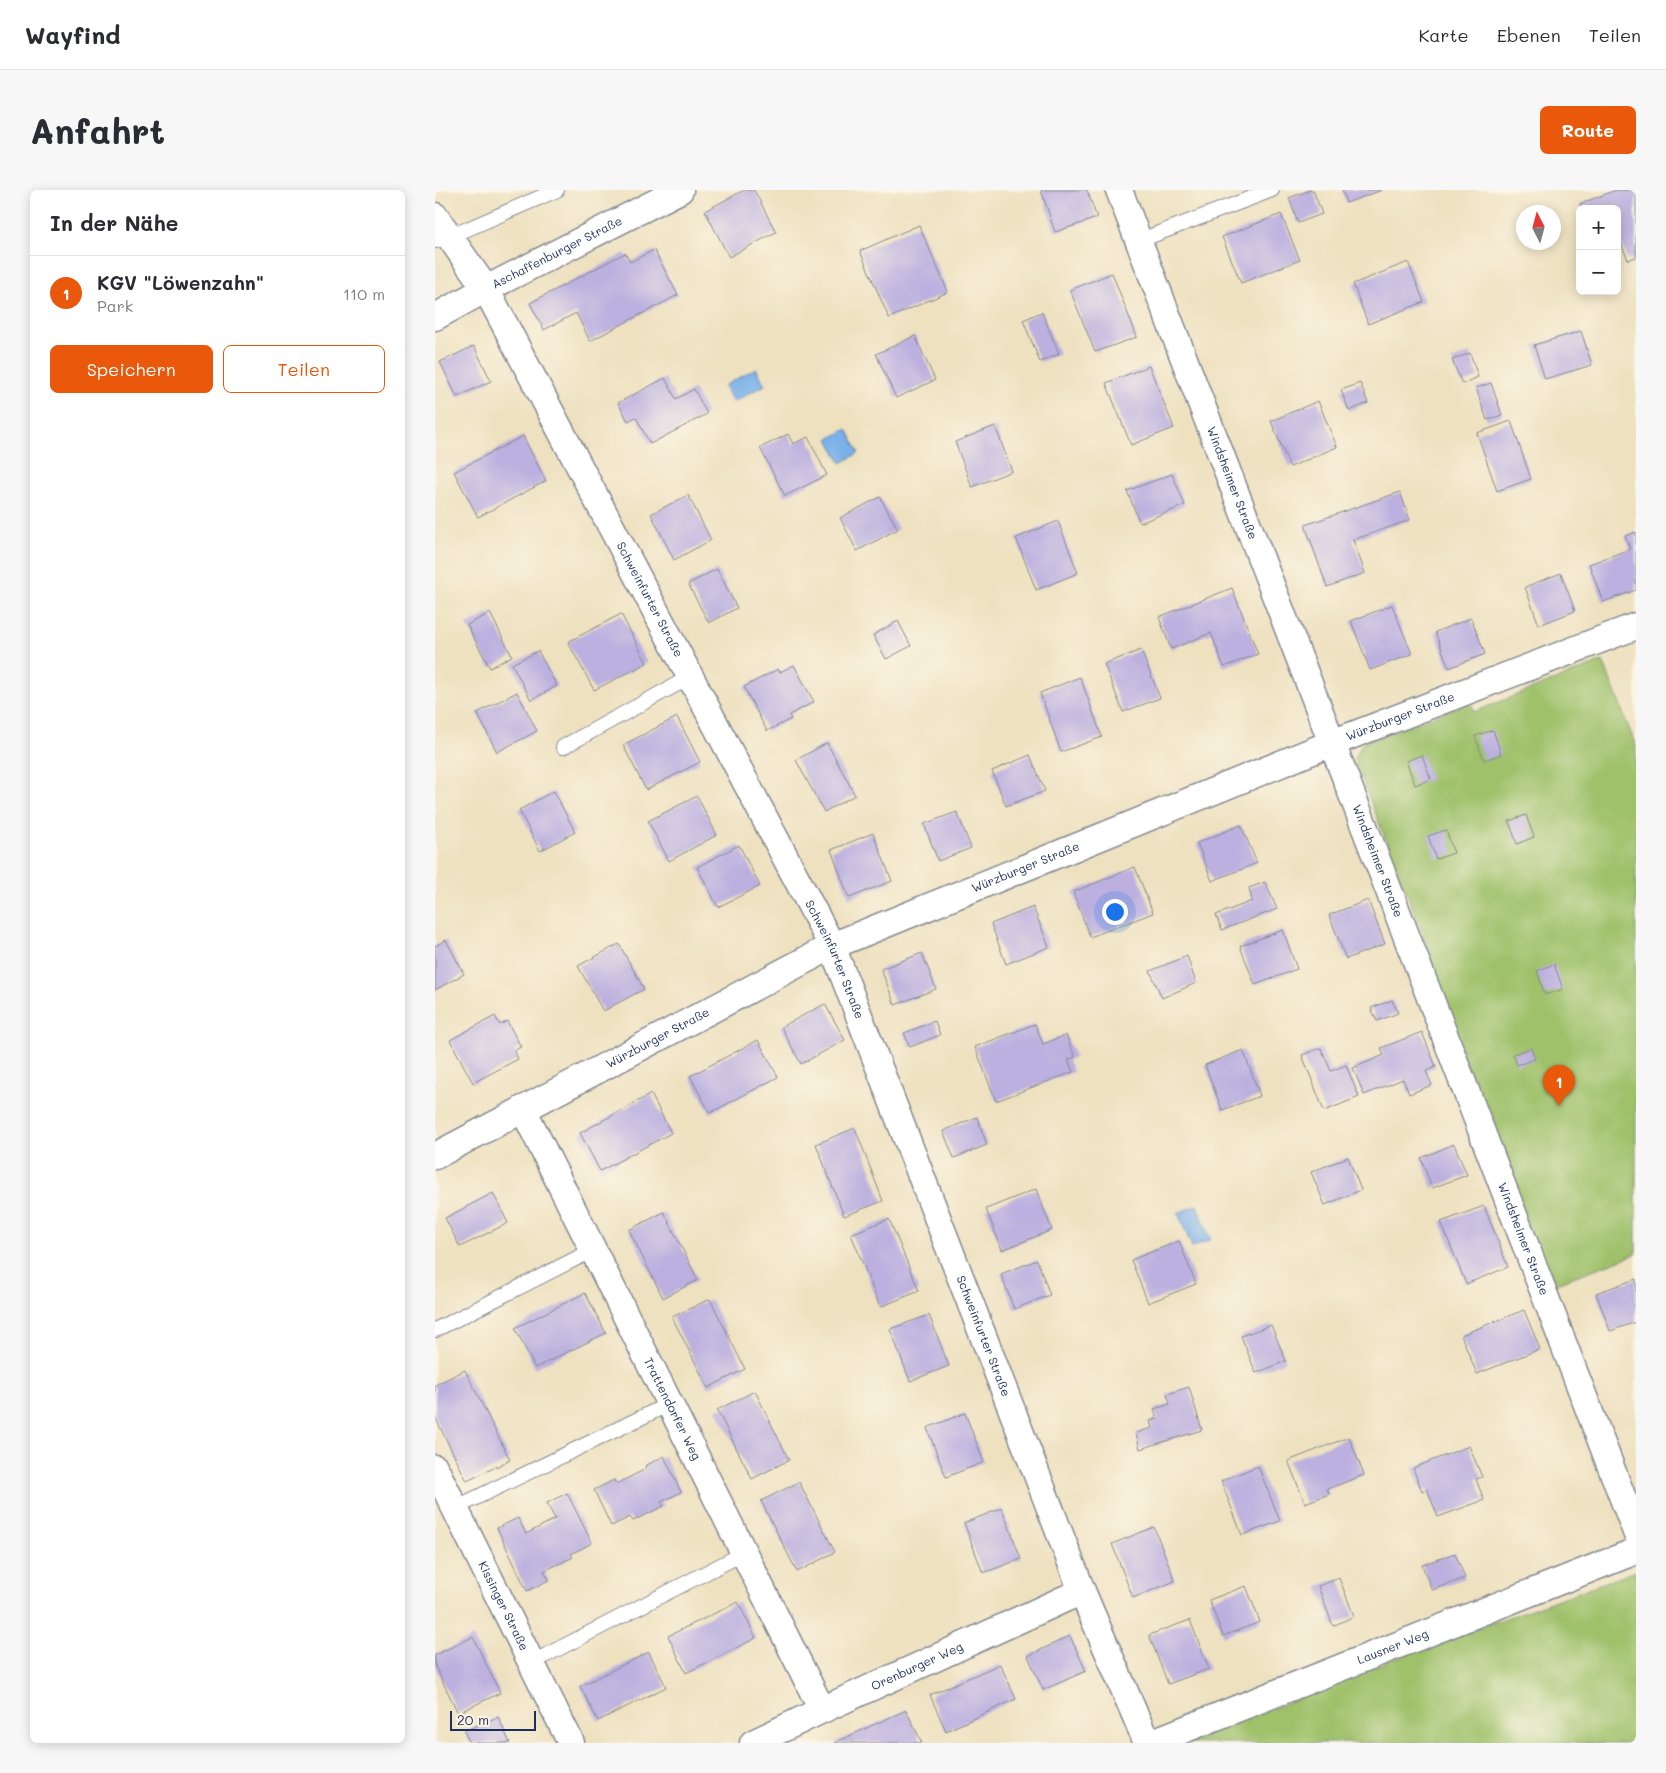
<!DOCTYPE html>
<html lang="de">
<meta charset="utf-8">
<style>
body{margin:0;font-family:Mali,sans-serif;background:#f7f7f7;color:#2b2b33}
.controls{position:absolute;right:15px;top:15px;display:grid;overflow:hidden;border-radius:8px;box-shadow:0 2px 12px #0003}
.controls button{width:45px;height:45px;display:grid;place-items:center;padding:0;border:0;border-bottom:1px solid #e1e1e2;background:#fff;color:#2b2b33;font:25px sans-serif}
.compass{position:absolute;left:1081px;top:15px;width:45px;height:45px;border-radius:50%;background:#fff;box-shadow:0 2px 12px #0003;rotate:354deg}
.scale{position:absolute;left:15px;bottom:12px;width:86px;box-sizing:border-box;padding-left:5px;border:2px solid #1b2f5e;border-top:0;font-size:14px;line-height:18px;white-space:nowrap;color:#1b2f5e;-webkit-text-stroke:4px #fcf5e5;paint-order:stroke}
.you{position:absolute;left:679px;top:721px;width:18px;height:18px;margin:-12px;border:4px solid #fff;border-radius:50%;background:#1a73e8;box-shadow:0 0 0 8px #1a73e833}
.badge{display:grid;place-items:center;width:32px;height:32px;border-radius:50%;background:#ea580c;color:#fff;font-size:16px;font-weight:700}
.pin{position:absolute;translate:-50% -41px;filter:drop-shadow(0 1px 2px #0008)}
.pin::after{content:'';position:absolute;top:26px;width:18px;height:15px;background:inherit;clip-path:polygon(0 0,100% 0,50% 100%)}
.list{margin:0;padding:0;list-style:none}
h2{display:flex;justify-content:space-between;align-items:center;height:65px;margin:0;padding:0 20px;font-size:21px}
h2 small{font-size:16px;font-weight:400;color:#7c7c81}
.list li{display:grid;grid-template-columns:32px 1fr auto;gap:15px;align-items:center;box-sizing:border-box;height:75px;padding:0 20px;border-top:1px solid #e1e1e2}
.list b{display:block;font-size:19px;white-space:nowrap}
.list p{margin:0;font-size:16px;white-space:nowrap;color:#7c7c81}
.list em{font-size:16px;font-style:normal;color:#7c7c81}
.actions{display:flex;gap:10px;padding:15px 20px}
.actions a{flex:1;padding:11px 0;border:1px solid #ea580c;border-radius:8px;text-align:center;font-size:18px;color:#ea580c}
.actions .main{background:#ea580c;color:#fff}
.map{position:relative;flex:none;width:1201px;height:1553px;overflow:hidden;border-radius:8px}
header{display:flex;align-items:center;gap:30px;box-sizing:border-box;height:70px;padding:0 25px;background:#fff;border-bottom:1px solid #e1e1e2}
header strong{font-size:24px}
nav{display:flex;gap:28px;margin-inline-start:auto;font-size:18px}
.intro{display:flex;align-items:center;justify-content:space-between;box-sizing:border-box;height:120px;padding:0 30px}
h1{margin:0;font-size:35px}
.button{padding:12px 22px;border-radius:8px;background:#ea580c;color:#fff;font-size:18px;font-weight:700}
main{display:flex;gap:30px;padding:0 30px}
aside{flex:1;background:#fff;border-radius:8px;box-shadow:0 2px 12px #0003}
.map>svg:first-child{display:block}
.green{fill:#9fc16a;stroke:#5d7864}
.water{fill:#7ab1e9;stroke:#4a70a4}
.building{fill:#bbb0df}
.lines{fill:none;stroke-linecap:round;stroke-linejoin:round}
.service-casing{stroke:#84888f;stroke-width:16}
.minor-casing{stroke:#84888f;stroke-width:29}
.service{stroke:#fff;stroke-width:14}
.minor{stroke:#fff;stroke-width:26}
.labels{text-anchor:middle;stroke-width:4;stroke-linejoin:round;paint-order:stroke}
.street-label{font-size:12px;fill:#1b2f5e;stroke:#fcf5e5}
</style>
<header>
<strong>Wayfind</strong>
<nav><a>Karte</a><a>Ebenen</a><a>Teilen</a></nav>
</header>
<div class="intro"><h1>Anfahrt</h1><a class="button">Route</a></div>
<main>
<aside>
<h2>In der Nähe<small></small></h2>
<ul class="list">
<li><span class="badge">1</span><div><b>KGV &quot;Löwenzahn&quot;</b><p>Park</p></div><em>110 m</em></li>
</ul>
<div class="actions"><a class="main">Speichern</a><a>Teilen</a></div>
</aside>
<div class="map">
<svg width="1201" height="1553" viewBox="0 0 1201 1553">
<rect width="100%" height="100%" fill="#fcf5e5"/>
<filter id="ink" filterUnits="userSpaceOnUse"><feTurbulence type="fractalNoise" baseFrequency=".02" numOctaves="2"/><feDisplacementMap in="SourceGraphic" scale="10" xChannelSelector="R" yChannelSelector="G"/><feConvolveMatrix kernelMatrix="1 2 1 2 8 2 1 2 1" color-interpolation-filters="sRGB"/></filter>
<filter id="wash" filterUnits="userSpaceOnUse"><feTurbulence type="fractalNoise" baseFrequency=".0096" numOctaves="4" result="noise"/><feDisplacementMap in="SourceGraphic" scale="20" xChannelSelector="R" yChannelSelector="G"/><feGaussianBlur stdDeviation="1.12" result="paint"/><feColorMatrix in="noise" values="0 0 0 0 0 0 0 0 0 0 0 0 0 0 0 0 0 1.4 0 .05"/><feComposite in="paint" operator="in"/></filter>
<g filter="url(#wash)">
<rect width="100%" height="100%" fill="#eee1c0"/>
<g class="green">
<path d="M1168 471 1201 556V1064L1116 1095 991 768 996 765 919 569 927 554 1036 512 1039 522Z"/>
<path d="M1201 1381V1553H753L966 1466Z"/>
</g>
<g class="water">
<path d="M321 178 330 195 298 212 289 196Z"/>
<path d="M412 239 424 263 406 273 393 249Z"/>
<path d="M762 1015 776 1050 757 1057 743 1023Z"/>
</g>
<g id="blocks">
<g class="building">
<path d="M309 0H319L341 42 294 67 270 21Z"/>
<path d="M606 0H652L662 28 620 42Z"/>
<path d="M875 0H878L887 24 863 33 854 8Z"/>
<path d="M907 0H947L911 13Z"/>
<path d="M1181 0H1201V67L1193 70 1184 48 1182 49V19H1147L1145 14Z"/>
<path d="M846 24 865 70 806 93 787 47Z"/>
<path d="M484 35 513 102 454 128 425 61Z"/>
<path d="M219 60 243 105 155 151 141 123 109 140 95 113 190 63 195 72Z"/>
<path d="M973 72 989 112 933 134 918 94Z"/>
<path d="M677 83 702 147 660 162 635 100Z"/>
<path d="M607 122 624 164 605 172 588 130Z"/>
<path d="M1146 141 1157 175 1110 189 1099 155Z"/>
<path d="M480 146 500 190 461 208 441 164Z"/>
<path d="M39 156 56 191 22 207 5 172Z"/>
<path d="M1035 163 1043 187 1027 194 1017 170Z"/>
<path d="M714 176 739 238 696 255 671 193Z"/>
<path d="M230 188 241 209 259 199 272 224 215 254 201 227 193 231 183 213Z"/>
<path d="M925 193 933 213 914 221 906 200Z"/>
<path d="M1056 193 1067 225 1052 230 1041 198Z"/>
<path d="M883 211 902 257 855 277 836 231Z"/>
<path d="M1076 231 1096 289 1062 301 1042 243Z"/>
<path d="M560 236 577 281 537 297 520 252Z"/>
<path d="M353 244 358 254 373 247 392 285 350 306 325 258Z"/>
<path d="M88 246 111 291 43 327 19 282Z"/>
<path d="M737 284 750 315 705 333 692 301Z"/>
<path d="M965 302 975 330 918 350 930 383 892 397 870 335Z"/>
<path d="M253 305 276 350 239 370 216 324Z"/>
<path d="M445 307 463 339 422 361 405 328Z"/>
<path d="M623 331 643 383 601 400 581 348Z"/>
<path d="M1201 342V400L1168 412 1154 374 1195 359 1190 346Z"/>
<path d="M282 379 302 418 274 433 253 394Z"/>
<path d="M1126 383 1140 421 1104 435 1090 397Z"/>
<path d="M797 398 823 464 789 477 776 443 736 459 724 427Z"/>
<path d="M957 415 977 464 935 480 916 431Z"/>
<path d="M55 423 77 466 55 478 32 435Z"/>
<path d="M186 424 212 473 159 500 133 452Z"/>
<path d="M1036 428 1050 464 1014 478 1000 442Z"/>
<path d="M463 431 476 456 451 469 438 445Z"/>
<path d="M706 460 725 508 688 522 669 474Z"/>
<path d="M103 461 122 496 96 510 77 474Z"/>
<path d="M359 475 379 512 354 525 356 529 332 541 309 497 343 479 345 482Z"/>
<path d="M645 487 667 547 626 562 605 503Z"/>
<path d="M82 502 102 541 62 562 42 523Z"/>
<path d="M242 527 265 572 211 600 188 555Z"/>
<path d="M1058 540 1066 564 1049 570 1040 546Z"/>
<path d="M392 553 420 605 389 622 361 570Z"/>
<path d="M595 565 610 601 571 616 557 581Z"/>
<path d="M987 565 996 589 980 595 971 571Z"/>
<path d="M119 601 140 642 105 661 84 620Z"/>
<path d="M262 606 282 645 234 671 213 631Z"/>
<path d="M522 622 536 658 503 671 489 634Z"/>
<path d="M1091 625 1099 647 1082 654 1074 631Z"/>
<path d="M806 635 822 673 777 691 762 653Z"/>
<path d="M1011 640 1019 663 1001 669 993 646Z"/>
<path d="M438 643 457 691 414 708 396 660Z"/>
<path d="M304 655 325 696 283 717 262 677Z"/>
<path d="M700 677 718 723 655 747 638 702Z"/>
<path d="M830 692 842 719 787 740 781 725 817 711 814 698Z"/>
<path d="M933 710 950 754 911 769 894 725Z"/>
<path d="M598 717 614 757 571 774 556 734Z"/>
<path d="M848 740 862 779 820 795 805 756Z"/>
<path d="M11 750 29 784 0 800V756Z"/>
<path d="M184 754 209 799 168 821 143 776Z"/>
<path d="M487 763 501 799 460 815 446 779Z"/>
<path d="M752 766 761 793 727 808 715 781Z"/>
<path d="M1119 774 1128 799 1110 805 1102 781Z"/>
<path d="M957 810 963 823 942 831 936 818Z"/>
<path d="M390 814 410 850 366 874 346 837Z"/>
<path d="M60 826 65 835 72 831 86 857 79 860 83 869 38 893 15 850Z"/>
<path d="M500 831 505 845 475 857 469 843Z"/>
<path d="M600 834 608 854 631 845 640 867 633 870 638 882 561 911 540 857Z"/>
<path d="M987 842 1001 877 991 881 997 895 974 904 968 889 929 905 918 878 949 865 946 858Z"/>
<path d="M323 850 343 887 275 923 255 886Z"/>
<path d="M886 858 896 881 911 875 924 907 889 921 867 865Z"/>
<path d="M1096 858 1100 869 1082 875 1078 864Z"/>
<path d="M808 860 825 906 787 920 770 875Z"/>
<path d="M216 904 236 943 165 981 145 943Z"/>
<path d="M542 927 552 955 519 968 508 941Z"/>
<path d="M420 938 448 1011 409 1026 381 954Z"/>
<path d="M1019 954 1032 985 997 998 986 968Z"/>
<path d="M913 967 926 1000 890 1015 876 982Z"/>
<path d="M601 999 617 1040 567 1060 551 1019Z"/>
<path d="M58 1003 73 1033 25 1057 10 1028Z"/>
<path d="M1049 1016 1073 1077 1031 1094 1006 1032Z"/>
<path d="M229 1022 263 1090 228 1108 194 1040Z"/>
<path d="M454 1029 484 1101 445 1117 416 1044Z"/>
<path d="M744 1051 761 1094 713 1113 696 1070Z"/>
<path d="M602 1070 615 1105 579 1119 566 1084Z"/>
<path d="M1201 1089V1132L1175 1141 1161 1103Z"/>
<path d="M150 1103 171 1143 100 1178 80 1138Z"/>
<path d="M275 1109 310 1179 273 1198 237 1127Z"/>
<path d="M1089 1120 1105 1159 1042 1184 1026 1145Z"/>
<path d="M494 1125 514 1176 475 1191 455 1139Z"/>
<path d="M836 1135 851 1171 821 1183 806 1146Z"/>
<path d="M30 1180 75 1270 32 1291 0 1227V1195Z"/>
<path d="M754 1197 767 1240 705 1259 701 1243 717 1238 715 1231 722 1229 719 1219 735 1214 732 1204Z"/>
<path d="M320 1201 354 1270 317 1289 282 1220Z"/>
<path d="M530 1223 549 1272 511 1287 492 1238Z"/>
<path d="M914 1247 929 1285 892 1299 894 1304 870 1313 853 1271Z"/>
<path d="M1034 1256 1047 1287 1041 1289 1049 1310 1003 1327 992 1299 987 1301 978 1278Z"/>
<path d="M229 1266 246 1302 226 1312 229 1316 198 1331 195 1327 176 1336 159 1300 179 1290 181 1294 211 1279 210 1276Z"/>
<path d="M823 1276 845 1331 807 1345 786 1291Z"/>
<path d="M364 1292 400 1362 362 1382 326 1311Z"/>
<path d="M132 1303 157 1353 136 1364 138 1367 109 1381 114 1390 92 1401 62 1338 83 1328 91 1344 120 1329 112 1313Z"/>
<path d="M567 1318 586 1369 548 1383 529 1333Z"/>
<path d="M719 1337 740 1391 698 1408 677 1354Z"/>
<path d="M1020 1363 1030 1388 997 1400 987 1375Z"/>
<path d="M904 1388 919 1426 898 1436 883 1396Z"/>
<path d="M811 1396 825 1432 788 1446 774 1410Z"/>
<path d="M303 1412 321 1448 251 1483 233 1446Z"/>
<path d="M755 1430 774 1479 733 1494 714 1445Z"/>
<path d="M635 1446 651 1481 608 1500 593 1466Z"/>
<path d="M38 1447 65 1503 23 1523 0 1476V1465Z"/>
<path d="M214 1462 231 1497 163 1531 145 1496Z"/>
<path d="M565 1474 581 1509 511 1541 495 1505Z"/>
<path d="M471 1520 487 1553H399L436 1536Z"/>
<path d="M63 1527 75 1553H35L29 1541Z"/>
</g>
</g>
</g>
<g filter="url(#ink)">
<use href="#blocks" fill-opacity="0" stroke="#84888f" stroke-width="1"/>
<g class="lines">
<g class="service-casing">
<g id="service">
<path d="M0 51 14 47 122 0"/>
<path d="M703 51 837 0"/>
<path d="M128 557 255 487"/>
<path d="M0 1140 158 1060"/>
<path d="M20 1318 234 1214"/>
<path d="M96 1473 309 1363"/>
</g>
</g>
<g class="minor-casing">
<g id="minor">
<path id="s1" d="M684 0 1201 1342"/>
<path id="s2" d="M0 26 51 99 397 756 647 1401 712 1553"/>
<path id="s3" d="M0 127 51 99 245 0"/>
<path id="s4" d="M88 919 387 1520"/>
<path id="s5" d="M0 966 397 756 897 553 1201 436"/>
<path id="s6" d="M0 1278 136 1553"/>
<path id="s7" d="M318 1553 387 1520 647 1401"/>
<path id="s8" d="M715 1553 1201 1361"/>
</g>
</g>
<use href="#service" class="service"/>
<use href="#minor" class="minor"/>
</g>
</g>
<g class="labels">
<g class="street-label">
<text dy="4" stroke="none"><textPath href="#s3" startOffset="138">Aschaffenburger Straße</textPath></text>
<text dy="4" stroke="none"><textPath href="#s1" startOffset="314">Windsheimer Straße</textPath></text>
<text dy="4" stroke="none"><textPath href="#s2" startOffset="440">Schweinfurter Straße</textPath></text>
<text dy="4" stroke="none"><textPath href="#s5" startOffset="1062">Würzburger Straße</textPath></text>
<text dy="4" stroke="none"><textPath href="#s1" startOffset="719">Windsheimer Straße</textPath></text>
<text dy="4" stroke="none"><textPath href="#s5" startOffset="658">Würzburger Straße</textPath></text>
<text dy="4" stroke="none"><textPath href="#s2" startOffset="845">Schweinfurter Straße</textPath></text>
<text dy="4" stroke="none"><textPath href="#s5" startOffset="252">Würzburger Straße</textPath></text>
<text dy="4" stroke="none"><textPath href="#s1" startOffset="1124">Windsheimer Straße</textPath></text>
<text dy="4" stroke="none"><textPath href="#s2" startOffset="1250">Schweinfurter Straße</textPath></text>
<text dy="4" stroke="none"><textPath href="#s4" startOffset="335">Trattendorfer Weg</textPath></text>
<text dy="4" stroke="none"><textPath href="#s6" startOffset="154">Kissinger Straße</textPath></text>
<text dy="4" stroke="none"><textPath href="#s8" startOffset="261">Lausner Weg</textPath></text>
<text dy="4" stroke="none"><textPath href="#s7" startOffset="181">Orenburger Weg</textPath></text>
</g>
</g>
</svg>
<div class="controls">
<button>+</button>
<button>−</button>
</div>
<svg class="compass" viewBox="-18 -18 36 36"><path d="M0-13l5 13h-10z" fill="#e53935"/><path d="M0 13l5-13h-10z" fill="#7c7c81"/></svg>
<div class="scale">20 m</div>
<div class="you"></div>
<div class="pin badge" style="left:1124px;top:916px">1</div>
</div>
</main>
